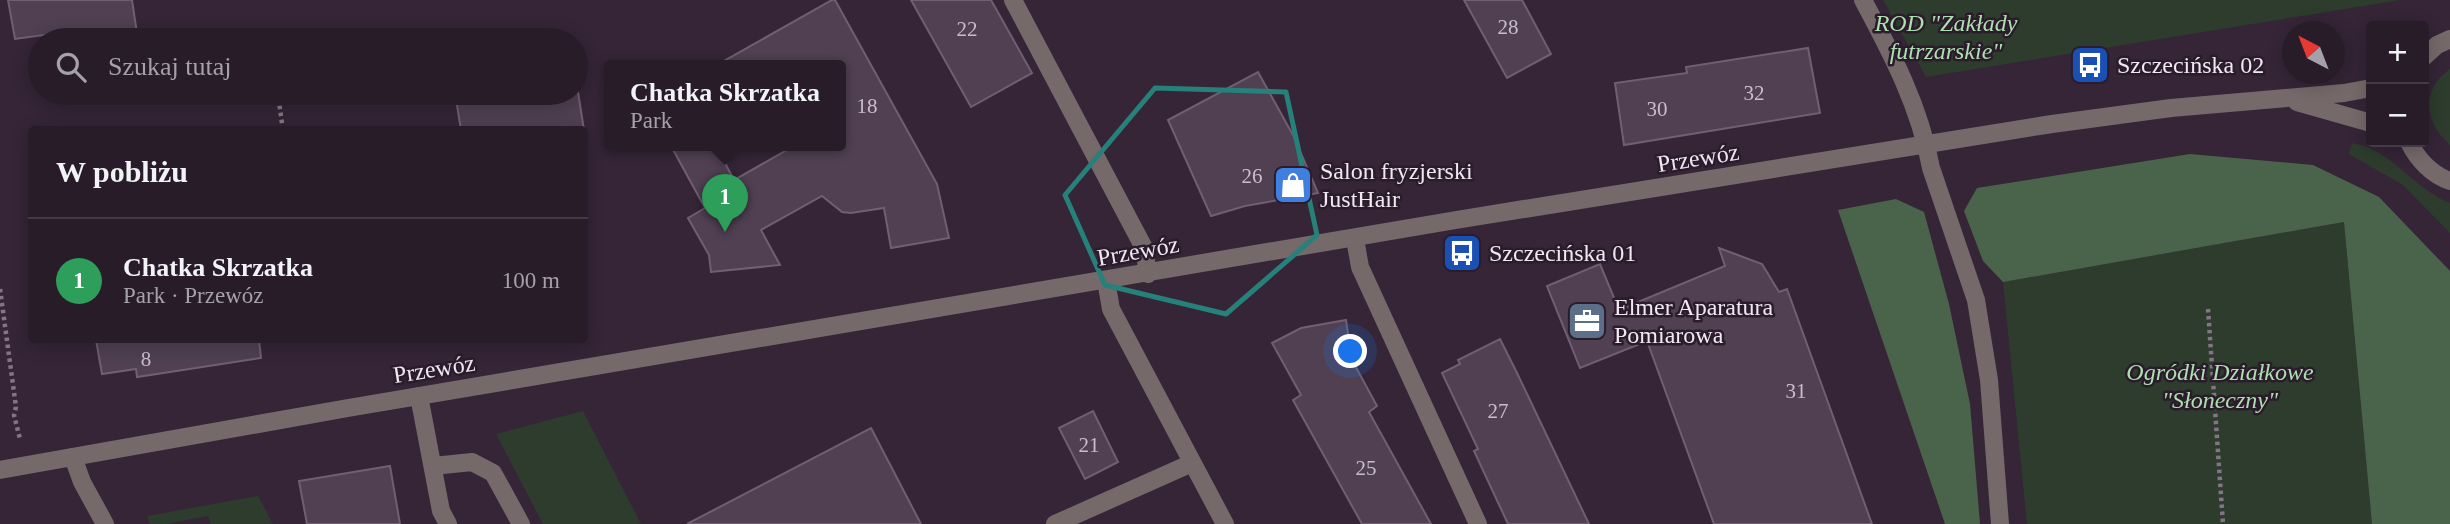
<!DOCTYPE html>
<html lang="pl">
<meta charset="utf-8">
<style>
body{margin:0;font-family:Georgia,serif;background:#302531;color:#f1f3f6}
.controls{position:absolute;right:21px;top:21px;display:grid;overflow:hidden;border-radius:7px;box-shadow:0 4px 18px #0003}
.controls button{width:63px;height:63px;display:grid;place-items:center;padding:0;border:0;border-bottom:2px solid #443a46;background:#281c29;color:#f1f3f6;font:35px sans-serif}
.compass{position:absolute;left:2282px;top:21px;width:63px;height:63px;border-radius:50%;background:#281c29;box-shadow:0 4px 18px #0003;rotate:318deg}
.you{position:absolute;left:1351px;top:352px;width:24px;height:24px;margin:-18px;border:5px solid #fff;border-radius:50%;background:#1a73e8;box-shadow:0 0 0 10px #1a73e833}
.badge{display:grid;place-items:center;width:46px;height:46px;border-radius:50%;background:#ea580c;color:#fff;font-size:23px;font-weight:700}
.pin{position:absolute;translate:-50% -58px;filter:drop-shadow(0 2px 4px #0008)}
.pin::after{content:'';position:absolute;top:37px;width:24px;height:21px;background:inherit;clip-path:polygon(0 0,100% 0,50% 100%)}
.popup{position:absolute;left:604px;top:60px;width:242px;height:91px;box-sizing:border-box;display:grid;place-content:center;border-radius:7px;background:#281c29;filter:drop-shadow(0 2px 5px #0005);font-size:23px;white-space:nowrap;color:#a5a1a8}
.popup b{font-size:26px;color:#f1f3f6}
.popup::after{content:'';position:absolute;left:50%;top:100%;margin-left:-14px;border:14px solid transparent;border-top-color:#281c29}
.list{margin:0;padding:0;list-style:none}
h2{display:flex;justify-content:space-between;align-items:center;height:91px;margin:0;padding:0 28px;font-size:30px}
h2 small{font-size:23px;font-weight:400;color:#a5a1a8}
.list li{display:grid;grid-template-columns:46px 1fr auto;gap:21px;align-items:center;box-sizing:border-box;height:126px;padding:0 28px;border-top:2px solid #443a46}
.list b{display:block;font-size:26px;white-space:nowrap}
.list p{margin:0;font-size:23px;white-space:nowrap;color:#a5a1a8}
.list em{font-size:23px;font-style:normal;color:#a5a1a8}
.icon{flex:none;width:38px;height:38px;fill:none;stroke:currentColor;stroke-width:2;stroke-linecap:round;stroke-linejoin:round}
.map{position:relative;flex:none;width:2450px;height:524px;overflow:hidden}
.search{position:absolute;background:#281c29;box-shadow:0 4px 18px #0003;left:28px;top:28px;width:560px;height:77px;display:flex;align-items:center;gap:18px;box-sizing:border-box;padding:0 24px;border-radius:38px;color:#a5a1a8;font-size:26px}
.panel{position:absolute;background:#281c29;box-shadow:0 4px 18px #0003;left:28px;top:126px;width:560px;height:217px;border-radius:7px}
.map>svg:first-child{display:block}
.green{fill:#2d3c2d}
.forest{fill:#4a644b}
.building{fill:#504052;stroke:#705f72;stroke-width:2}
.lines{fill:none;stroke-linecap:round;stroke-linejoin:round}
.path{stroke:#837585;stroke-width:4.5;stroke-dasharray:3.5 3.5;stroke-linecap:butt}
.minor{stroke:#76696a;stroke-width:18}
.marked{fill:none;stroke:#26817b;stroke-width:5;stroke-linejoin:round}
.labels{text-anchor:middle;stroke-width:5;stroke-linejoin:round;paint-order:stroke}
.number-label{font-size:21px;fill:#c9bdcb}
.park-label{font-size:24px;font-style:italic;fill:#aedfb0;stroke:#2b1c2c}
.poi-label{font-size:24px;fill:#f1e7f3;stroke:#2b1c2c;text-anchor:start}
.street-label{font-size:24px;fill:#f1e7f3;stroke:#2b1c2c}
</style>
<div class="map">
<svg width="2450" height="524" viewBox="0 0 2450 524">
<rect width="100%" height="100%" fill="#352537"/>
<g class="green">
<path d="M1883 0H2400L1926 77Z"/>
<path d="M2450 69V145C2425 124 2420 89 2450 69Z"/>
<path d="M2352 143C2393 150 2412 188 2450 203V233L2403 185 2349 154Z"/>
<path d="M2344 222 2372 524H2027L2003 282Z"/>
<path d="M583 411 641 524H543L496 434Z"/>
<path d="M258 496 273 524H211L208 516 166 524H150L147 516Z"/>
</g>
<g class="forest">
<path d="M2190 154 2313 165 2379 197 2450 271V524H2372L2344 222 2003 282 1983 261 1964 211 1977 188Z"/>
<path d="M1896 199 1924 212 1949 304 1970 404 1980 524H1945L1838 210Z"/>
</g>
<g class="building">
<path d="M8 0H132L138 40H52L51 34 15 39Z"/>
<path d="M832 0H835L937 184 949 238 891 248 884 208 851 213 842 212 822 196 761 230 780 265 711 272 709 255 688 218 705 208 671 146H716L734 180 794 146H841V66H715Z"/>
<path d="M911 0H991L1032 73 971 107Z"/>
<path d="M1464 0H1522L1551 54 1507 78Z"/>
<path d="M1808 48 1820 113 1624 145 1615 83 1687 73 1686 67Z"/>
<path d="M1258 72 1294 137 1318 193 1245 206 1211 216 1168 120Z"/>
<path d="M578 92 584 130H461L455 93Z"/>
<path d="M1719 248 1762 264 1779 292 1787 289 1872 524H1714L1647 341 1580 368 1547 286 1600 264 1619 310 1725 266Z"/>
<path d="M1346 320 1352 360 1377 406 1369 412 1431 524H1362L1293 400 1301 395 1272 343 1301 328Z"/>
<path d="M1500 339 1518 375 1589 524H1508L1474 451 1478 449 1442 373 1460 364 1458 360Z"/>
<path d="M96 340H259L261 358 137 377 136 369 102 374Z"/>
<path d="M1093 411 1118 462 1085 479 1059 428Z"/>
<path d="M871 428 921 524H687Z"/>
<path d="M390 466 400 524H307L299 481Z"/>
</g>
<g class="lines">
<g class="path">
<path d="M283 130 279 102 283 93"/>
<path d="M0 289 16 407 14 415 20 439"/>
<path d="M2208 309 2223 524"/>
</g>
<g class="minor">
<path d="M1013 0 1144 248 1148 274"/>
<path d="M1863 0C1892 54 1920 107 1931 168L1976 300 1989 380 2000 524"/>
<path d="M2424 57 2437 45 2450 39"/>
<path d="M2297 102 2371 123"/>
<path d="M2409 142C2417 159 2432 175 2450 181"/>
<path d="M1355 239 1360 267 1478 524"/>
<path d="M1106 281 1111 309 1225 524"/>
<path d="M419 396 441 511 448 524"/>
<path d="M73 457 82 482 105 524"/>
<path d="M433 466 472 462 493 473 521 524"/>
<path d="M0 470 348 408 1456 220 2052 124 2171 108 2344 93 2371 88"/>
<path d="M1055 524 1192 463"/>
</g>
</g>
<path class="marked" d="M1155 88 1286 92 1317 235 1226 314 1105 285 1065 195Z"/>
<defs>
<g id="bus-square" transform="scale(2.0125)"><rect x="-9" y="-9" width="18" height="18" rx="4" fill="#1a4fb4" stroke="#2b1c2c"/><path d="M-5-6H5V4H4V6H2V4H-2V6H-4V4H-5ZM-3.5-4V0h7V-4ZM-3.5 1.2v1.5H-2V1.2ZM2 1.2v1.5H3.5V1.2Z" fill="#fff"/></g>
<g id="shop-square" transform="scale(2.0125)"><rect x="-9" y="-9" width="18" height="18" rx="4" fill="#3f7fe0" stroke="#2b1c2c"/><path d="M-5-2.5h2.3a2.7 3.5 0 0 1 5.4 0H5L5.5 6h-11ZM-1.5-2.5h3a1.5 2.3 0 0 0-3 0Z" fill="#fff"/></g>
<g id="office-square" transform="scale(2.0125)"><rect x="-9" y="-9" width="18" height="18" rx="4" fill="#5c6f8a" stroke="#2b1c2c"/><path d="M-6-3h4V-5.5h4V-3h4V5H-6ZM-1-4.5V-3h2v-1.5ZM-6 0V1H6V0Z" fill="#fff"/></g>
</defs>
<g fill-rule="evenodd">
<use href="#bus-square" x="2090" y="65"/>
<use href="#shop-square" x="1293" y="185"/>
<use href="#bus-square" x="1462" y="253"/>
<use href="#office-square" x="1587" y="321"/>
</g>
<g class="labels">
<g class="number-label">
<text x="1508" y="34">28</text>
<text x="967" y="36">22</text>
<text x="1754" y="100">32</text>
<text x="867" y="113">18</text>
<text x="1657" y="116">30</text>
<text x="1252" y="183">26</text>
<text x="146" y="366">8</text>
<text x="1796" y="398">31</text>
<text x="1498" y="418">27</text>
<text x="1089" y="452">21</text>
<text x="1366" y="475">25</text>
</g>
<g class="park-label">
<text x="1946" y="31">ROD "Zakłady<tspan x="1946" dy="28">futrzarskie"</tspan></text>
<text x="2220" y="380">Ogródki Działkowe<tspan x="2220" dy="28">"Słoneczny"</tspan></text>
</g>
<g class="poi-label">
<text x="2117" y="73">Szczecińska 02</text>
<text x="1320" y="179">Salon fryzjerski<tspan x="1320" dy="28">JustHair</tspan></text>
<text x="1489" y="261">Szczecińska 01</text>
<text x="1614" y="315">Elmer Aparatura<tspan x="1614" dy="28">Pomiarowa</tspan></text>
</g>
<g class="street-label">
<text transform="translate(1698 158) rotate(-9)" y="8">Przewóz</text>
<text transform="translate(1138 251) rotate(-10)" y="8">Przewóz</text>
<text transform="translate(434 369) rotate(-9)" y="8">Przewóz</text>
</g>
</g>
</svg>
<div class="controls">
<button>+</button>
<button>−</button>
</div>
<svg class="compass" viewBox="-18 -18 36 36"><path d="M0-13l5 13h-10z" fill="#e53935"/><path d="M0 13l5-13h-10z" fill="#a5a1a8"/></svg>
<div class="you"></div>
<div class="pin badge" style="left:725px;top:232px;background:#2e9e5b">1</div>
<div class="popup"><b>Chatka Skrzatka</b>Park</div>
<div class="search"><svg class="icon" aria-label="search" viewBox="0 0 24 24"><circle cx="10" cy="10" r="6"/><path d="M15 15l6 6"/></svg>Szukaj tutaj</div>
<section class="panel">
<h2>W pobliżu<small></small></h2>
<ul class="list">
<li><span class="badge" style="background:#2e9e5b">1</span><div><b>Chatka Skrzatka</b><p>Park · Przewóz</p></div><em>100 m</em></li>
</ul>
</section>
</div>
